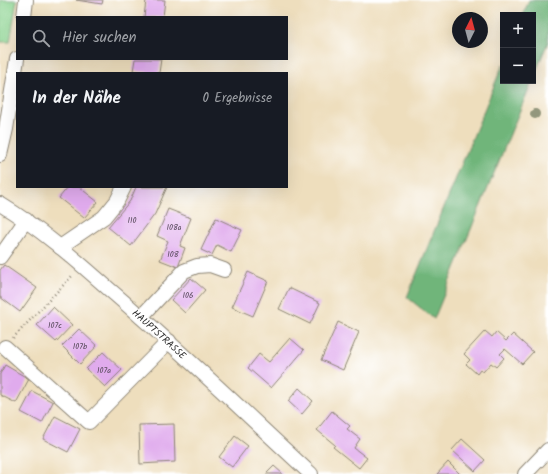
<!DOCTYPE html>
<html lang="de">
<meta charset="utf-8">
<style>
body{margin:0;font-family:Kalam,sans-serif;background:#20242c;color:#f1f3f6}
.controls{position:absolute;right:12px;top:12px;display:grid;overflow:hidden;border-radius:0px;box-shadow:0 4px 16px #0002}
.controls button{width:36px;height:36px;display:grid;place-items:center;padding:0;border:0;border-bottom:1px solid #363941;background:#171b24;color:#f1f3f6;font:20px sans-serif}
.compass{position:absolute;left:452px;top:12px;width:36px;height:36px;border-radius:50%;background:#171b24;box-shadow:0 4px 16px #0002;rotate:6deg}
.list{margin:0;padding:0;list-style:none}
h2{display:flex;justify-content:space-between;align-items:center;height:52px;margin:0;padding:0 16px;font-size:17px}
h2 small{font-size:13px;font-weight:400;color:#9ea1a6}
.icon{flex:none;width:22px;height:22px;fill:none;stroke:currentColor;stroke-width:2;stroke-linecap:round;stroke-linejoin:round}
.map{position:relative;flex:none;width:548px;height:474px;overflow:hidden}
.search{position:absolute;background:#171b24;box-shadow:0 4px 16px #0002;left:16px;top:16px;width:272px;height:44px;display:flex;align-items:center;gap:10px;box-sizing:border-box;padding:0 14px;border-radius:0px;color:#9ea1a6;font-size:15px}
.panel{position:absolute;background:#171b24;box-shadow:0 4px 16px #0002;left:16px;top:72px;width:272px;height:116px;border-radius:0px}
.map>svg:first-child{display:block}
.green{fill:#8ad38f;stroke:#5a7f5d}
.forest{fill:#6fb57a;stroke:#4d7052}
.building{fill:#e0abed}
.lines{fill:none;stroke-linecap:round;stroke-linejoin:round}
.minor-casing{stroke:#8c8474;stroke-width:16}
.path{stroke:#8c8474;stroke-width:2.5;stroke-dasharray:1 3;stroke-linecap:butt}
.minor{stroke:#fff;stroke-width:14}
.tree{fill:#93977d}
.labels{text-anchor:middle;stroke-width:4;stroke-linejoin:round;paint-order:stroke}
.number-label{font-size:8px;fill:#584b5c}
.street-label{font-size:10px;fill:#2b2b2b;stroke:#fff}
</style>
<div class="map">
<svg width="548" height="474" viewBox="0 0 548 474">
<rect width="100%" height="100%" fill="#fff"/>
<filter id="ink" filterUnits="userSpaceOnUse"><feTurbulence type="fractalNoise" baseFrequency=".025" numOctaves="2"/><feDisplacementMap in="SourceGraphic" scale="8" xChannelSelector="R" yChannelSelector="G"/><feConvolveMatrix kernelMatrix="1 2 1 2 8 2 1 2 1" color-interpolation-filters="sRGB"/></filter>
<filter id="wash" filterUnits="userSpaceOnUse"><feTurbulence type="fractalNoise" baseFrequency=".012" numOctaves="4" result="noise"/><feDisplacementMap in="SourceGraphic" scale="16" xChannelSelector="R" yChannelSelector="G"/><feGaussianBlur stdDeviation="0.9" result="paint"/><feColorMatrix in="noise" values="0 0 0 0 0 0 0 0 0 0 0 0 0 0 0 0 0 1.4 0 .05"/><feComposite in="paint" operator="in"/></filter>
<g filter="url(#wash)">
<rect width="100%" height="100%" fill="#eedebd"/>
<path class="green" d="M0 0H17L10 42H0Z"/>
<g class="forest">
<path d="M529 0H548V42L533 78V15H523Z"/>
<path d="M503 64V81H532L434 319 407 297Z"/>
</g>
<g id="blocks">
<g class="building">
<path d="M76 0H103L102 4Z"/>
<path d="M146 0H165L163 17H144Z"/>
<path d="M135 59H161L159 73 133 71Z"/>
<path d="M68 187H79L98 202 84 218 59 198Z"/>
<path d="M136 187H167L155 214 131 246 108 227 130 201Z"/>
<path d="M168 209 191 218 180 246 185 248 178 267 160 260 168 241 157 236Z"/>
<path d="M216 218 242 230 231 252 217 245 212 255 201 250Z"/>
<path d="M4 265 37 288 20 312 0 297V270Z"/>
<path d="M248 272 268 281 253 316 232 307Z"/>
<path d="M191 278 205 290 185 313 171 300Z"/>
<path d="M289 288 320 303 310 324 279 309Z"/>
<path d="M53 307 72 325 56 342 37 325Z"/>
<path d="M338 322 359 332 343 370 321 360Z"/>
<path d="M79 329 97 346 80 364 62 346Z"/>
<path d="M485 331 492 337 496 332 506 341 513 334 533 352 522 364 505 349 500 354 504 358 496 367 491 363 483 372 480 370 477 374 466 364 470 360 464 354Z"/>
<path d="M290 338 304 350 271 388 248 368 259 354 269 362Z"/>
<path d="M103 352 122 370 105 387 86 369Z"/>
<path d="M5 365 29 379 16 403 0 395V374Z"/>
<path d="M299 388 313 401 302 414 288 401Z"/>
<path d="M32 391 53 402 42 423 21 412Z"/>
<path d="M332 411 350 426 347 429 360 439 354 448 367 458 359 468 333 447 335 445 317 430Z"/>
<path d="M55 416 80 429 68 452 43 439Z"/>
<path d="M174 424 175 462 140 464 139 425Z"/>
<path d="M235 436 248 446 232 467 219 457Z"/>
<path d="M462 439 485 460 475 471 452 450Z"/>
<path d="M448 462 460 474H437Z"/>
<path d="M274 466 283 474H266Z"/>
</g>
</g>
</g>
<g filter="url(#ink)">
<use href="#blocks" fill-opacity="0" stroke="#8c8474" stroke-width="1"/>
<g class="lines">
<g class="minor-casing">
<g id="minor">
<path d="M24 17 26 0"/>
<path d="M0 155 6 129 17 59"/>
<path id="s1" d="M0 204C40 228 75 259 110 290 179 349 244 412 311 474"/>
<path d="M60 247 104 217 117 201 124 187"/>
<path d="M0 257 26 220"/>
<path d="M141 317 184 271 197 266 210 265 224 270"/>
<path d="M5 347 89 422 169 341"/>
<path d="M525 474 548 450"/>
</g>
</g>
<path class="path" d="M13 338 73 275"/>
<use href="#minor" class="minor"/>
</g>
<circle class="tree" cx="535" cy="114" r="5"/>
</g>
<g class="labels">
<g class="number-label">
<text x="132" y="223">110</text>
<text x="174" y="230">108a</text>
<text x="173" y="257">108</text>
<text x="188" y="298">106</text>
<text x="55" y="328">107c</text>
<text x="80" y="349">107b</text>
<text x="104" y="373">107a</text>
</g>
<g class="street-label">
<text dy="4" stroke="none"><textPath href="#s1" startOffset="206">HAUPTSTRASSE</textPath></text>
</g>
</g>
</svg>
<div class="controls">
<button>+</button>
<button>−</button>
</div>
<svg class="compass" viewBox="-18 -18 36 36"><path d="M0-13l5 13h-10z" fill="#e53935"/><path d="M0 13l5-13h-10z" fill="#9ea1a6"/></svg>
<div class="search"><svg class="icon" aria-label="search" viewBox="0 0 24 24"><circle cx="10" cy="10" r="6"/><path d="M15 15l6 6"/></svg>Hier suchen</div>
<section class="panel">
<h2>In der Nähe<small>0 Ergebnisse</small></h2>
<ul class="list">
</ul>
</section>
</div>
